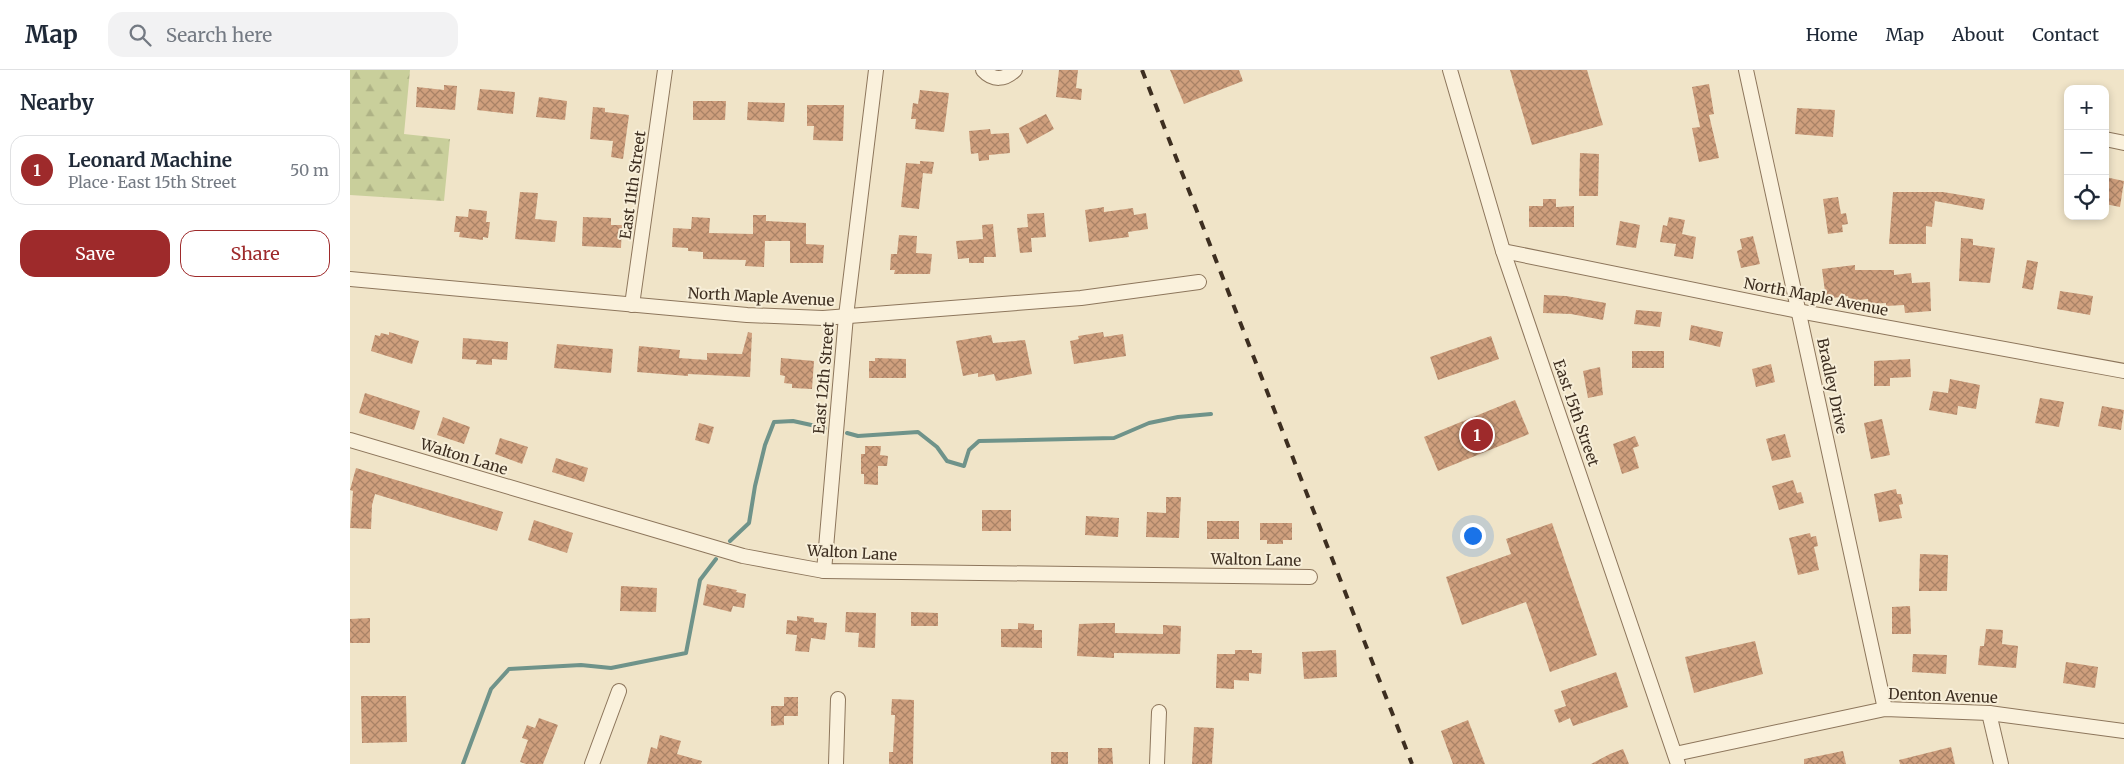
<!DOCTYPE html>
<meta charset="utf-8">
<style>
body{margin:0;font-family:Merriweather,serif;background:#f2f2f3;color:#1f2937}
.controls{position:absolute;right:15px;top:15px;display:grid;overflow:hidden;border-radius:10px;box-shadow:0 2px 8px #0003}
.controls button{width:45px;height:45px;display:grid;place-items:center;padding:0;border:0;border-bottom:1px solid #e0e1e3;background:#fff;color:#1f2937;font:25px sans-serif}
.you{position:absolute;left:1122px;top:465px;width:18px;height:18px;margin:-12px;border:4px solid #fff;border-radius:50%;background:#1a73e8;box-shadow:0 0 0 8px #1a73e833}
.badge{display:grid;place-items:center;width:32px;height:32px;border-radius:50%;background:#9e2a2b;color:#fff;font-size:16px;font-weight:700}
.pin{position:absolute;translate:-50% -50%;border:2px solid #fff;box-shadow:0 1px 5px #0006}
.list{margin:0;padding:0;list-style:none}
h2{display:flex;justify-content:space-between;align-items:center;height:65px;margin:0;padding:0 20px;font-size:21px}
h2 small{font-size:16px;font-weight:400;color:#747a83}
.list li{display:grid;grid-template-columns:32px 1fr auto;gap:15px;align-items:center;box-sizing:border-box;height:70px;margin:0 10px 10px;padding:0 10px;border:1px solid #e0e1e3;border-radius:15px}
.list b{display:block;font-size:19px;white-space:nowrap}
.list p{margin:0;font-size:16px;white-space:nowrap;color:#747a83}
.list em{font-size:16px;font-style:normal;color:#747a83}
.actions{display:flex;gap:10px;padding:15px 20px}
.actions a{flex:1;padding:11px 0;border:1px solid #9e2a2b;border-radius:15px;text-align:center;font-size:18px;color:#9e2a2b}
.actions .main{background:#9e2a2b;color:#fff}
.icon{flex:none;width:28px;height:28px;fill:none;stroke:currentColor;stroke-width:2;stroke-linecap:round;stroke-linejoin:round}
.map{position:relative;flex:none;width:1774px;height:694px;overflow:hidden}
header{display:flex;align-items:center;gap:30px;box-sizing:border-box;height:70px;padding:0 25px;background:#fff;border-bottom:1px solid #e0e1e3}
header strong{font-size:24px}
nav{display:flex;gap:28px;margin-inline-start:auto;font-size:18px}
.search{width:350px;height:45px;background:#f2f2f3;display:flex;align-items:center;gap:12px;box-sizing:border-box;padding:0 18px;border-radius:15px;color:#747a83;font-size:19px}
main{display:flex}
aside{flex:1;background:#fff}
.map>svg:first-child{display:block}
.forest{fill:url(#forest-firs)}
.lines{fill:none;stroke-linecap:round;stroke-linejoin:round}
.stream{stroke:#6f938a;stroke-width:4}
.building{fill:url(#building-cross-hatch)}
.minor-casing{stroke:#8d765c;stroke-width:16}
.minor{stroke:#faf1dc;stroke-width:14}
.rail{stroke:#3d2e20;stroke-width:4;stroke-dasharray:9 9;stroke-linecap:butt}
.labels{text-anchor:middle;stroke-width:4;stroke-linejoin:round;paint-order:stroke}
.street-label{font-size:15px;fill:#3d2e20;stroke:#f7eed8}
</style>
<header>
<strong>Map</strong>
<div class="search"><svg class="icon" aria-label="search" viewBox="0 0 24 24"><circle cx="10" cy="10" r="6"/><path d="M15 15l6 6"/></svg>Search here</div>
<nav><a>Home</a><a>Map</a><a>About</a><a>Contact</a></nav>
</header>
<main>
<aside>
<h2>Nearby<small></small></h2>
<ul class="list">
<li><span class="badge">1</span><div><b>Leonard Machine</b><p>Place · East 15th Street</p></div><em>50 m</em></li>
</ul>
<div class="actions"><a class="main">Save</a><a>Share</a></div>
</aside>
<div class="map">
<svg width="1774" height="694" viewBox="0 0 1774 694">
<defs>
<pattern id="forest-firs" width="22" height="20" patternUnits="userSpaceOnUse" patternTransform="scale(1.25)"><rect width="22" height="20" fill="#c9cf9b"/><path d="M5 1l3.5 6h-7zM16 11l3.5 6h-7z" fill="#aeb285"/></pattern>
<pattern id="building-cross-hatch" width="8" height="8" patternUnits="userSpaceOnUse" patternTransform="scale(1.25)"><rect width="8" height="8" fill="#cf9f7d"/><path d="M0 0l8 8M0 8l8-8" fill="none" stroke="#a98266"/></pattern>
</defs>
<rect width="100%" height="100%" fill="#f0e4c8"/>
<path class="forest" d="M0 0H60L54 64 100 69 94 131 0 125Z"/>
<g class="lines">
<g class="stream">
<path d="M497 363 508 366 568 362 587 377 597 391 614 396 619 380 629 371 764 368 799 353 828 347 861 344"/>
<path d="M380 471 399 453 405 416 415 375 424 352 443 351 475 358"/>
<path d="M113 694 141 619 159 599 231 595 261 598 336 583 350 510 366 489"/>
</g>
</g>
<g class="building">
<path d="M709 0H728L726 18 732 19 731 30 706 27Z"/>
<path d="M820 0H889L893 11 834 34Z"/>
<path d="M1160 0H1237L1253 55 1182 75Z"/>
<path d="M1359 14 1364 44 1359 45 1369 88 1349 92 1342 58 1350 57 1342 17Z"/>
<path d="M94 15 107 16 105 40 66 37 67 17 94 20Z"/>
<path d="M130 19 165 22 163 44 127 40Z"/>
<path d="M570 20 599 23 594 62 565 59 566 49H561L563 33 568 34Z"/>
<path d="M189 27 217 31 215 50 186 47Z"/>
<path d="M343 31H376L375 50H343Z"/>
<path d="M398 32 435 33 434 52 397 50Z"/>
<path d="M457 35H494L493 71 463 70 464 56H457Z"/>
<path d="M243 37 255 38V42L279 45 273 89 261 87 263 71 240 69Z"/>
<path d="M1447 38 1485 40 1483 67 1445 64Z"/>
<path d="M696 44 704 59 677 74 669 58Z"/>
<path d="M640 59 641 64 659 63 660 83 639 85V90L629 91 628 83 621 84 619 61Z"/>
<path d="M1230 83 1249 84 1248 126H1229Z"/>
<path d="M570 91 584 92 582 104 573 103 569 139 551 137 556 93 570 94Z"/>
<path d="M1755 107 1774 111 1770 137 1755 134Z"/>
<path d="M170 122 188 123 185 149 207 151 205 172 165 169Z"/>
<path d="M1543 122H1593L1635 129 1633 140 1585 131 1582 157 1576 156V174H1539Z"/>
<path d="M1488 127 1491 144 1496 143 1498 154 1492 155 1493 162 1478 164 1473 129Z"/>
<path d="M1193 129H1206V137L1224 136V157H1179V136H1193Z"/>
<path d="M754 137V142L783 138 784 145 796 143 798 159 778 162 779 167 739 172 735 140Z"/>
<path d="M119 139 137 141 136 152H140L138 168 133 167V170L109 167 110 162H104L106 146 118 147Z"/>
<path d="M694 143 696 167 681 168 682 182 670 183 667 158 678 157 677 144Z"/>
<path d="M403 145H416V151L456 153V174L474 175 473 193H440V171H415L414 197 395 196 396 190 353 189V182L338 181V178L322 177 323 158 341 159 342 147 360 148 359 163 403 164Z"/>
<path d="M233 147 261 148V155H272L271 178 232 176Z"/>
<path d="M1319 147 1335 150 1332 164 1346 167 1343 189 1324 186 1326 174 1310 172 1313 155 1317 156Z"/>
<path d="M1270 151 1290 155 1286 178 1266 175Z"/>
<path d="M643 154 646 187H634V193H619V188L608 189 606 171 633 169 632 155Z"/>
<path d="M549 165 567 166 566 183 582 184 580 204H544L545 200H540L541 184H547Z"/>
<path d="M1403 166 1410 194 1391 198 1387 181 1392 179 1390 169Z"/>
<path d="M1611 168 1623 169V175L1645 178 1640 213 1609 211Z"/>
<path d="M1677 190 1688 192 1683 220 1672 218Z"/>
<path d="M1505 195V200H1544V205L1561 203 1562 213 1580 212 1581 241 1555 243 1554 235 1536 236V233L1518 234V229L1499 231 1498 226 1476 229 1472 199Z"/>
<path d="M1710 221 1743 226 1740 245 1707 239Z"/>
<path d="M1194 225 1216 226 1256 233 1253 250 1221 244 1193 243Z"/>
<path d="M1286 240 1312 242 1310 257 1284 254Z"/>
<path d="M1341 255 1373 262 1370 277 1339 270Z"/>
<path d="M39 262 69 271 62 294 21 281 25 265 30 266 31 263 39 265Z"/>
<path d="M398 262 402 263 400 307 338 304V306L287 302 289 276 330 280 329 288 357 290V283L392 284Z"/>
<path d="M753 262 754 267 773 264 776 286 724 294 720 271 729 269 728 266Z"/>
<path d="M641 265 643 273 675 270 682 304 646 311 644 304 628 307V303L613 306 606 271Z"/>
<path d="M1141 266 1149 289 1088 310 1080 287Z"/>
<path d="M113 268 158 272 157 290 142 289V295L126 294 127 290 112 289Z"/>
<path d="M207 274 263 279 261 303 204 298Z"/>
<rect x="1282" y="281" width="32" height="17"/>
<path d="M431 288 464 291 462 319 442 318V314L434 313 435 306 430 305Z"/>
<path d="M525 288 556 289V308H519V291H525Z"/>
<path d="M1560 289 1561 307 1540 308V316H1524V291Z"/>
<path d="M1421 294 1425 312 1406 317 1402 299Z"/>
<path d="M1250 297 1253 325 1238 328 1233 301Z"/>
<path d="M1600 309 1630 315 1626 339 1608 336 1607 345 1579 340 1583 321 1598 323Z"/>
<path d="M15 323 70 341 64 360 9 343Z"/>
<path d="M1690 328 1714 332 1709 357 1685 353Z"/>
<path d="M1165 330 1179 364 1088 401 1074 367Z"/>
<path d="M1752 336 1774 340 1771 360 1748 356Z"/>
<path d="M93 347 120 357 114 374 87 365Z"/>
<path d="M1532 349 1540 385 1521 389 1514 353Z"/>
<path d="M349 353 364 357 359 374 345 370Z"/>
<path d="M1435 364 1441 387 1422 391 1416 369Z"/>
<path d="M1285 366 1289 376 1283 378 1289 398 1272 404 1263 374Z"/>
<path d="M150 368 178 377 172 394 145 384Z"/>
<path d="M515 376H531L530 385 538 386 537 396H528V415L514 414V404H511V384H515Z"/>
<path d="M206 388 238 398 234 412 202 402Z"/>
<path d="M6 398 153 442 147 461 25 424 22 435 21 459 0 458 3 421 0 420Z"/>
<path d="M1443 410 1447 423 1451 422 1454 433 1429 440 1422 416Z"/>
<path d="M1546 419 1547 424H1551L1553 434 1549 435 1552 448 1529 452 1524 424Z"/>
<path d="M816 427H831L829 468 796 467 797 442 816 443Z"/>
<rect x="632" y="440" width="29" height="21"/>
<path d="M736 446 769 448 768 467 735 465Z"/>
<path d="M184 450 223 463 217 483 178 470Z"/>
<rect x="857" y="451" width="32" height="18"/>
<path d="M910 453H942V470H933V474H917V470H910Z"/>
<path d="M1202 453 1247 585 1200 602 1176 532 1112 555 1096 507 1161 484 1156 469Z"/>
<path d="M1460 463 1461 467 1466 466 1468 476 1464 477 1469 500 1448 505 1439 468Z"/>
<path d="M1570 484 1598 485 1597 521H1569Z"/>
<path d="M357 514 387 520 386 522 396 524 394 538 383 536 381 542 353 535Z"/>
<path d="M271 516 307 518 306 542 270 541Z"/>
<path d="M1560 536 1561 564H1542V537Z"/>
<path d="M496 542 526 543 525 578 508 577 509 563 495 562Z"/>
<path d="M561 542 588 543V556H561Z"/>
<path d="M447 546 464 548V552L477 553 475 570 461 568 459 582 445 581 447 565 436 564 437 550 447 551Z"/>
<path d="M20 548V573H0V549Z"/>
<path d="M668 553 684 554V560H692V578L651 577V559H668Z"/>
<path d="M754 553H765V563L813 564V555L831 556 830 584 764 583V588L727 586 729 554Z"/>
<path d="M1636 559 1653 560 1652 574 1668 576 1666 598 1628 595 1630 576H1634Z"/>
<path d="M1405 571 1413 604 1344 623 1335 587Z"/>
<path d="M885 580H902V583H912L911 604 899 603V611L884 610V619L866 618 867 584H885Z"/>
<path d="M986 580 987 607 954 609 952 582Z"/>
<path d="M1563 584 1597 585 1596 604 1562 602Z"/>
<path d="M1716 592 1748 597 1745 618 1713 613Z"/>
<path d="M1266 602 1278 637 1223 656 1220 648 1209 653 1204 640 1216 636 1211 621Z"/>
<path d="M11 626H56L57 672 12 673Z"/>
<rect x="434" y="627" width="14" height="19"/>
<path d="M542 629 564 630 563 694H539V682H543L545 645H541Z"/>
<path d="M421 636H434V655L421 656Z"/>
<path d="M189 648 208 655 193 694H176L170 692 178 670 172 668 177 655 185 658Z"/>
<path d="M1118 650 1135 694H1103L1091 661Z"/>
<path d="M844 657 864 658 862 694H842Z"/>
<path d="M310 665 331 671 327 684 352 691 351 694H297L301 677 307 679Z"/>
<path d="M1601 677 1605 694H1550L1549 690Z"/>
<path d="M748 678H762L763 694H748Z"/>
<path d="M1273 679 1279 694H1241L1260 684Z"/>
<path d="M1493 681 1496 694H1454V689Z"/>
<rect x="701" y="682" width="17" height="12"/>
</g>
<g class="lines">
<g class="minor-casing">
<g id="minor">
<path d="M633 0C643 11 655 10 665 0"/>
<path d="M1100 0 1153 181 1328 694"/>
<path d="M1396 0 1535 639"/>
<path d="M1755 69 1774 73"/>
<path d="M1153 181 1448 241 1774 301"/>
<path d="M0 209 397 245 473 248 731 228 849 212"/>
<path d="M282 235 315 0"/>
<path d="M0 370 393 486 474 501 960 507"/>
<path d="M474 501 496 246 526 0"/>
<path d="M1639 643 1651 694"/>
<path d="M1325 684 1535 639 1639 643 1774 661"/>
<path d="M242 694 269 621"/>
<path d="M486 694 488 629"/>
<path d="M807 694 809 642"/>
</g>
</g>
<use href="#minor" class="minor"/>
<path class="rail" d="M792 0 1062 694"/>
</g>
<g class="labels">
<g class="street-label">
<text transform="translate(283 115) rotate(-82)" y="5">East 11th Street</text>
<text transform="translate(411 227) rotate(3)" y="5">North Maple Avenue</text>
<text transform="translate(1466 227) rotate(11)" y="5">North Maple Avenue</text>
<text transform="translate(474 308) rotate(-85)" y="5">East 12th Street</text>
<text transform="translate(1482 316) rotate(78)" y="5">Bradley Drive</text>
<text transform="translate(1226 343) rotate(71)" y="5">East 15th Street</text>
<text transform="translate(114 387) rotate(17)" y="5">Walton Lane</text>
<text transform="translate(502 483) rotate(3)" y="5">Walton Lane</text>
<text transform="translate(906 490) rotate(1)" y="5">Walton Lane</text>
<text transform="translate(1593 626) rotate(2)" y="5">Denton Avenue</text>
</g>
</g>
</svg>
<div class="controls">
<button>+</button>
<button>−</button>
<button><svg class="icon" aria-label="locate" viewBox="0 0 24 24"><circle cx="12" cy="12" r="6"/><path d="M12 2v4M12 18v4M2 12h4M18 12h4"/></svg></button>
</div>
<div class="you"></div>
<div class="pin badge" style="left:1127px;top:365px">1</div>
</div>
</main>
